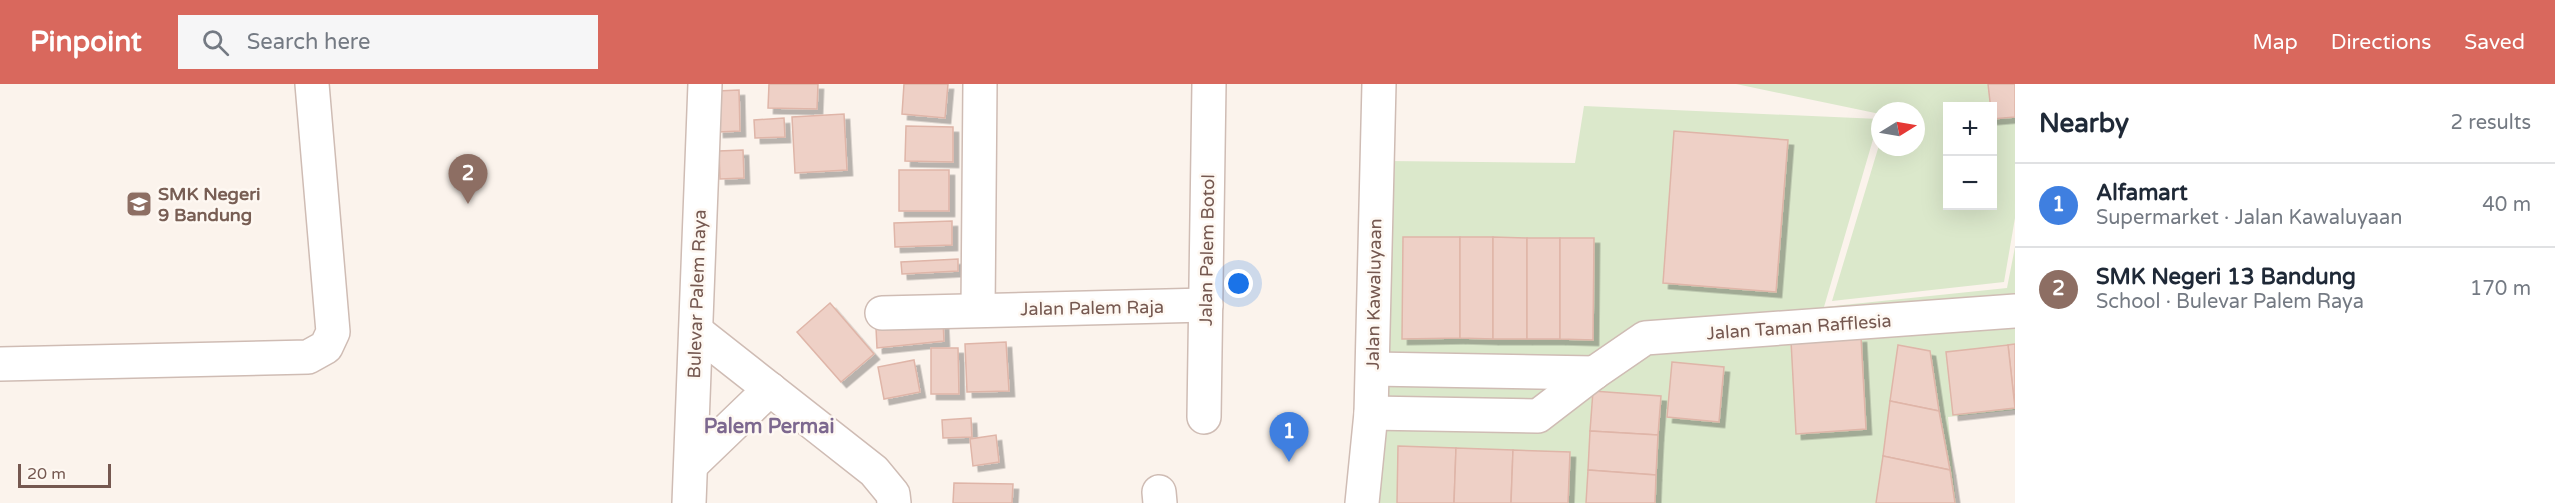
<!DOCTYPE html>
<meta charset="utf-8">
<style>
body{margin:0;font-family:"Varela Round",sans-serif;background:#f6f6f7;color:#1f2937}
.controls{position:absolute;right:18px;top:18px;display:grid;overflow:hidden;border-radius:0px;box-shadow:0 6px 24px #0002}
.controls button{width:54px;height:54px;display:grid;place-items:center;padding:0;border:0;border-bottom:2px solid #e0e1e3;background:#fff;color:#1f2937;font:30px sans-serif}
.compass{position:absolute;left:1871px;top:18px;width:54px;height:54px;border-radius:50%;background:#fff;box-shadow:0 6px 24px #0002;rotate:79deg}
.scale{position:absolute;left:18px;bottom:15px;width:93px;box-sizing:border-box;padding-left:6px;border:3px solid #755850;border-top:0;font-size:16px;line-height:21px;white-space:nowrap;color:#755850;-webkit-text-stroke:4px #fef8f2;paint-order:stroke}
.you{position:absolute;left:1239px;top:200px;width:21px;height:21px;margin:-15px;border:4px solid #fff;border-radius:50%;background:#1a73e8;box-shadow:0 0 0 9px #1a73e833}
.badge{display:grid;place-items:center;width:39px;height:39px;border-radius:50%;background:#d9685d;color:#fff;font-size:20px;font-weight:700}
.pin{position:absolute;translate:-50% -50px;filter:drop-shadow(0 2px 3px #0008)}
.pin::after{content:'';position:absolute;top:32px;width:21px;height:18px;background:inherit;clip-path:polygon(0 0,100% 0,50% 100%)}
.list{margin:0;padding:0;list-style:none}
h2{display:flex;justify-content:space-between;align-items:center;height:78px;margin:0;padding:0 24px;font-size:26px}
h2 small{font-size:20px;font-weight:400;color:#747a83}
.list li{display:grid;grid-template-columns:39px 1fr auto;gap:18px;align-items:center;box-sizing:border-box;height:84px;padding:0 24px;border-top:2px solid #e0e1e3}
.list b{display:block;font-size:22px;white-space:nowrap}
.list p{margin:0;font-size:20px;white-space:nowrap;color:#747a83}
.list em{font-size:20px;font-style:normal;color:#747a83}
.icon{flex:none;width:33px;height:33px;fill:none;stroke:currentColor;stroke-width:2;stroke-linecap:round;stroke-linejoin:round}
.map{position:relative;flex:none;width:2015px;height:419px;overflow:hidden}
header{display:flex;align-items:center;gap:36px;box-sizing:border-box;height:84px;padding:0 30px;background:#d9685d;color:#fff}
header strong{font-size:28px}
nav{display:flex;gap:33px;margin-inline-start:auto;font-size:21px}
.search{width:420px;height:54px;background:#f6f6f7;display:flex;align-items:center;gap:15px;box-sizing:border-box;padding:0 21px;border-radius:0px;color:#747a83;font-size:22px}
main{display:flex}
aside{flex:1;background:#fff}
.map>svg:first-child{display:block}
.green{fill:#dbe8cb;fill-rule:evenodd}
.building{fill:#eed0c6;stroke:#dfb5a8;stroke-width:1.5;filter:url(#shadow)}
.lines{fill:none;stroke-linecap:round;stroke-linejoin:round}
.minor-casing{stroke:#cfbcb4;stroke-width:36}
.minor{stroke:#fff;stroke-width:33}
.labels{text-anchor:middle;stroke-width:5;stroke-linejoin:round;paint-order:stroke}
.education-label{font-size:18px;font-weight:bold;fill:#785e54;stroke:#fef8f2;text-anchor:start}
.street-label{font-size:18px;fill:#755850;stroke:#fef8f2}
.neighbourhood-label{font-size:20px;font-weight:bold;fill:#7d688f;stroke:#fef8f2}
</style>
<header>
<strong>Pinpoint</strong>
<div class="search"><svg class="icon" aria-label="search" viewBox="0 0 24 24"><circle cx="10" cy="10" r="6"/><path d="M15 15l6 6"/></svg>Search here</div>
<nav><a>Map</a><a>Directions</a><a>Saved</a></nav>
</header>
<main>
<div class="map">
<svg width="2015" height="419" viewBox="0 0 2015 419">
<defs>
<filter id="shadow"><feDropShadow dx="5.5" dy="5.5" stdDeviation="0" flood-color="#0004"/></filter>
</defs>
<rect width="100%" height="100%" fill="#fbf3ec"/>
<g class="green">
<path d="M1736 0H2015V134L2004 198 1832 217 1880 58V63H1916V27H1880V30ZM1948 22H1992V122H1948Z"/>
<path d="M1584 22 1879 35 1824 223 2007 204 2015 163V326L1948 333 1956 419H1371L1389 77 1575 79Z"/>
</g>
<g class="building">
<path d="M769 0H818L817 25 768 24Z"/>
<path d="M904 0H948L945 34 902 30Z"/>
<path d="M1988 0H2015V33L1992 35Z"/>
<path d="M739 6 740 47 718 48 717 7Z"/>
<path d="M844 30 847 86 795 89 792 33Z"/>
<path d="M784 34 785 53 755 54 754 36Z"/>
<path d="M906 42 953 43V78L905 77Z"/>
<path d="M1674 47 1788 56 1776 208 1663 199Z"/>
<path d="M743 66 744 94 720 95 719 67Z"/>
<rect x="899" y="86" width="50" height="41"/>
<path d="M952 137V161L895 163 894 139Z"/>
<path d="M1403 153H1460V254L1402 255Z"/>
<path d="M1460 153H1493V255L1460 254Z"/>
<path d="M1493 153 1527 154V255H1493Z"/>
<rect x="1527" y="154" width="33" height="101"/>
<path d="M1560 154H1594L1593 256 1560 255Z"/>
<path d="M958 175V187L902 190 901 178Z"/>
<path d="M830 219 874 270 841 298 797 248Z"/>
<path d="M943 237 944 257 877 264 876 244Z"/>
<path d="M1861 253 1866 345 1796 350 1791 257Z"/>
<path d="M1006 258 1009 307 967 308 965 260Z"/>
<path d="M2015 260V324L2008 261Z"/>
<path d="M1898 261 1930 267 1939 327 1890 317Z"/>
<path d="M2008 261 2015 324 1953 331 1946 268Z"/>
<path d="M931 264H958L959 310H931Z"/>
<path d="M914 276 920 308 884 315 878 283Z"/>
<path d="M1672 278 1724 283 1719 338 1667 333Z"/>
<path d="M1593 307 1661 312 1658 351 1590 347Z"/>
<path d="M1890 317 1939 327 1950 386 1883 372Z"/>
<path d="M971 334 972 353 943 354 942 336Z"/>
<path d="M1590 347 1658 351 1656 391 1588 386Z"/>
<path d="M996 351 999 378 973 382 970 355Z"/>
<path d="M1398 362 1456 364 1454 419H1397Z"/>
<path d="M1456 364 1513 366 1511 419H1454Z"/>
<path d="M1513 366 1570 368 1568 419H1511Z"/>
<path d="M1883 372 1950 386 1955 419H1876Z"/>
<path d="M1588 386 1656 391 1655 419H1586Z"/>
<path d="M954 399 1013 400 1012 419H953Z"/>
</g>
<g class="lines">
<g class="minor-casing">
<g id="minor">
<path d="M978 226 980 0"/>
<path d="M882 229 1206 221"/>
<path d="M696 247 874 387 893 410 894 419"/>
<path d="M0 280 308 273 326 263 333 248 312 0"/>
<path d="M1373 285 1594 289"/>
<path d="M1371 329 1538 332 1594 289 1645 254 2015 227"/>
<path d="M1204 333 1209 0"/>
<path d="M691 381 770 305"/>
<path d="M1159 408 1160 419"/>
<path d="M689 419 705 0"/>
<path d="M1362 419 1371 329 1379 0"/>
</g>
</g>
<use href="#minor" class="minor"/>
</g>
<defs>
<g id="school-square" transform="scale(1.35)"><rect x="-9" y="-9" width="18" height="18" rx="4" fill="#8d6e63" stroke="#fef8f2"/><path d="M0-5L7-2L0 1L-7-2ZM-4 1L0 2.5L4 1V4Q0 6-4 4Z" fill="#fff"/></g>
</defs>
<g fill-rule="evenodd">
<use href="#school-square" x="139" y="120"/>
</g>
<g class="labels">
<g class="education-label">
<text x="158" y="116">SMK Negeri<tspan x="158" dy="21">9 Bandung</tspan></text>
</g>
<g class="street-label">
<text transform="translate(1207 166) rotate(-89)" y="6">Jalan Palem Botol</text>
<text transform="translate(697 210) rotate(-88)" y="6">Bulevar Palem Raya</text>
<text transform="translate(1374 210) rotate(-89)" y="6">Jalan Kawaluyaan</text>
<text transform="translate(1092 224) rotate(-1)" y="6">Jalan Palem Raja</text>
<text transform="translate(1799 243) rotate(-4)" y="6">Jalan Taman Rafflesia</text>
</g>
<g class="neighbourhood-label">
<text x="769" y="349">Palem Permai</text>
</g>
</g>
</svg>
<div class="controls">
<button>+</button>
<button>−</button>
</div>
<svg class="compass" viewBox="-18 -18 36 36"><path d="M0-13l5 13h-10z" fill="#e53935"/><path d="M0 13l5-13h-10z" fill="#747a83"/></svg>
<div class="scale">20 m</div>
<div class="you"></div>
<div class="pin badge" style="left:1289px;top:378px;background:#3f7fe0">1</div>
<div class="pin badge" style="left:468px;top:120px;background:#8d6e63">2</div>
</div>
<aside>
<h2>Nearby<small>2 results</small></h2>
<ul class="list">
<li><span class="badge" style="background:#3f7fe0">1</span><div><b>Alfamart</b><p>Supermarket · Jalan Kawaluyaan</p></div><em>40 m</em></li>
<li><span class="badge" style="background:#8d6e63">2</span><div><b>SMK Negeri 13 Bandung</b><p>School · Bulevar Palem Raya</p></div><em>170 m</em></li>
</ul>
</aside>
</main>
